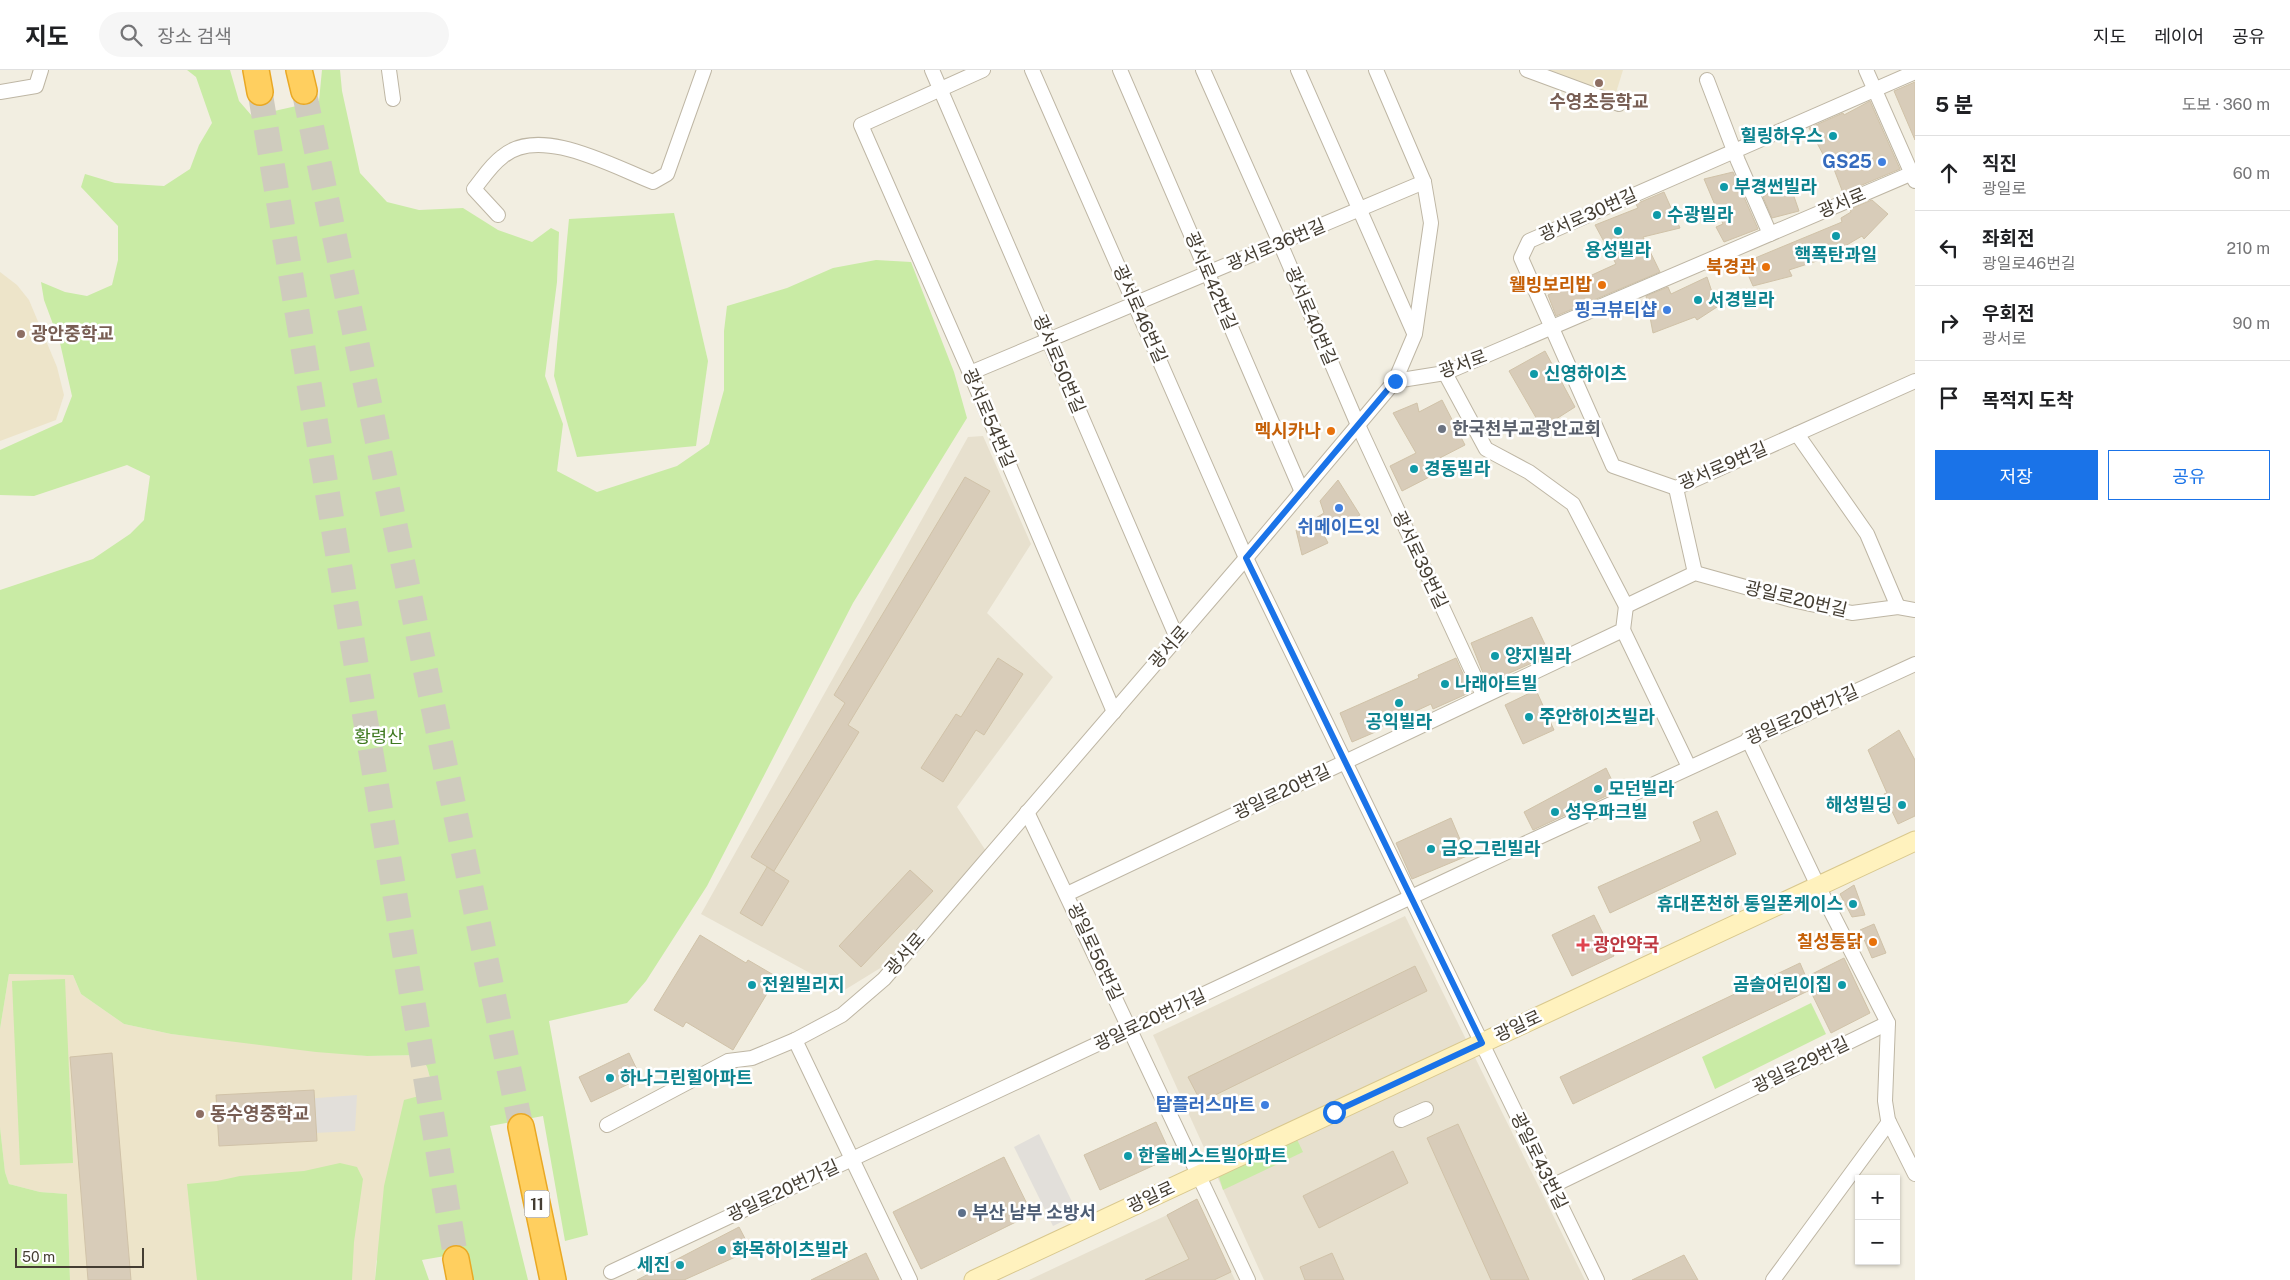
<!DOCTYPE html>
<html lang="ko">
<meta charset="utf-8">
<style>
body{margin:0;font-family:"Public Sans","Noto Sans KR",sans-serif;background:#f6f6f6;color:#202124}
.controls{position:absolute;right:15px;bottom:15px;display:grid;overflow:hidden;border-radius:0px;box-shadow:0 1px 4px #0004}
.controls button{width:45px;height:45px;display:grid;place-items:center;padding:0;border:0;border-bottom:1px solid #e0e0e0;background:#fff;color:#202124;font:25px sans-serif}
.scale{position:absolute;left:15px;bottom:12px;width:129px;box-sizing:border-box;padding-left:5px;border:2px solid #443d32;border-top:0;font-size:14px;line-height:18px;white-space:nowrap;color:#443d32;-webkit-text-stroke:4px #fff;paint-order:stroke}
.stop{position:absolute;width:15px;height:15px;margin:-11px;border:4px solid #1a73e8;border-radius:50%;background:#fff}
.stop.end{background:#1a73e8;border-color:#fff;box-shadow:0 1px 5px #0008}
.list{margin:0;padding:0;list-style:none}
h2{display:flex;justify-content:space-between;align-items:center;height:65px;margin:0;padding:0 20px;font-size:21px}
h2 small{font-size:16px;font-weight:400;color:#757577}
.list li{display:grid;grid-template-columns:32px 1fr auto;gap:15px;align-items:center;box-sizing:border-box;height:75px;padding:0 20px;border-top:1px solid #e0e0e0}
.list b{display:block;font-size:19px;white-space:nowrap}
.list p{margin:0;font-size:16px;white-space:nowrap;color:#757577}
.list em{font-size:16px;font-style:normal;color:#757577}
.actions{display:flex;gap:10px;padding:15px 20px}
.actions a{flex:1;padding:11px 0;border:1px solid #1a73e8;border-radius:0px;text-align:center;font-size:18px;color:#1a73e8}
.actions .main{background:#1a73e8;color:#fff}
.icon{flex:none;width:28px;height:28px;fill:none;stroke:currentColor;stroke-width:2;stroke-linecap:round;stroke-linejoin:round}
.map{position:relative;flex:none;width:1915px;height:1210px;overflow:hidden}
header{display:flex;align-items:center;gap:30px;box-sizing:border-box;height:70px;padding:0 25px;background:#fff;border-bottom:1px solid #e0e0e0}
header strong{font-size:24px}
nav{display:flex;gap:28px;margin-inline-start:auto;font-size:18px}
.search{width:350px;height:45px;background:#f6f6f6;display:flex;align-items:center;gap:12px;box-sizing:border-box;padding:0 18px;border-radius:28px;color:#757577;font-size:19px}
main{display:flex}
aside{flex:1;background:#fff}
.map>svg:first-child{display:block}
.residential{fill:#e7e0ce}
.education{fill:#ede4c9}
.green{fill:#c9eba5}
.parking{fill:#e2dfda}
.building{fill:#d8ccb9;stroke:#d0c2a8}
.lines{fill:none;stroke-linecap:round;stroke-linejoin:round}
.highway-tunnel{stroke:#cfcbbe;stroke-width:25;stroke-dasharray:25 12;stroke-linecap:butt}
.street-casing{stroke:#beb6a4;stroke-width:16}
.secondary-casing{stroke:#d9c88e;stroke-width:21}
.highway-casing{stroke:#e9a824;stroke-width:28}
.street{stroke:#fff;stroke-width:14}
.secondary{stroke:#fff2be;stroke-width:19}
.highway{stroke:#ffcf5f;stroke-width:25}
.route{stroke:#1a73e8;stroke-width:6}
.education-dot{fill:#8d6e63;stroke:#fff;stroke-width:2}
.culture-dot{fill:#0f9aa8;stroke:#fff;stroke-width:2}
.shop-dot{fill:#3f7fe0;stroke:#fff;stroke-width:2}
.food-dot{fill:#e8710a;stroke:#fff;stroke-width:2}
.worship-dot{fill:#6b7280;stroke:#fff;stroke-width:2}
.health-dot{fill:#e0444e;stroke:#fff;stroke-width:2}
.service-dot{fill:#5c6f8a;stroke:#fff;stroke-width:2}
.labels{text-anchor:middle;stroke-width:5;stroke-linejoin:round;paint-order:stroke}
.shield{fill:#fff;stroke:#7c7770;stroke-width:1}
.shield-label{font-size:16px;font-weight:bold;fill:#443d32}
.education-label{font-size:18px;font-weight:bold;fill:#785e54;stroke:#fff;text-anchor:start}
.culture-label{font-size:18px;font-weight:bold;fill:#0d838f;stroke:#fff;text-anchor:start}
.shop-label{font-size:18px;font-weight:bold;fill:#366cbe;stroke:#fff;text-anchor:end}
.street-label{font-size:18px;fill:#443d32;stroke:#fff}
.food-label{font-size:18px;font-weight:bold;fill:#c56008;stroke:#fff;text-anchor:end}
.worship-label{font-size:18px;font-weight:bold;fill:#5b616d;stroke:#fff;text-anchor:start}
.park-label{font-size:18px;fill:#3f7921;stroke:#fff}
.health-label{font-size:18px;font-weight:bold;fill:#be3a42;stroke:#fff;text-anchor:start}
.service-label{font-size:18px;font-weight:bold;fill:#4e5e75;stroke:#fff;text-anchor:start}
</style>
<header>
<strong>지도</strong>
<div class="search"><svg class="icon" aria-label="search" viewBox="0 0 24 24"><circle cx="10" cy="10" r="6"/><path d="M15 15l6 6"/></svg>장소 검색</div>
<nav><a>지도</a><a>레이어</a><a>공유</a></nav>
</header>
<main>
<div class="map">
<svg width="1915" height="1210" viewBox="0 0 1915 1210">
<rect width="100%" height="100%" fill="#f2eee1"/>
<g class="residential">
<path d="M983 366 1031 474 987 543 1053 607 957 737 986 781 882 897 843 921 701 844 968 367Z"/>
<path d="M1405 846 1585 1210H1264L1153 965Z"/>
<path d="M1197 1129 1235 1210H1029L1167 1145Z"/>
</g>
<g class="education">
<path d="M1542 0H1623L1615 26Z"/>
<path d="M0 202 17 215 29 230 57 297 64 325 56 350 0 371Z"/>
<path d="M9 904 73 905 81 924 124 954 171 964 367 986 420 985 427 997 434 1022 376 1192 375 1210H70L67 1124 40 1122 9 1114 5 1102 0 1057V959Z"/>
</g>
<g class="green">
<path d="M187 0H230L239 31 252 46 319 31 322 0H340L342 21 360 103 387 132 419 140 463 138 498 160 532 172 551 158 559 162 557 212 545 306 563 354 557 401 597 422 677 396 709 374 724 320V261L727 236 787 218 833 198 876 190 911 192 954 302 967 348 853 533 707 816 646 911 627 933 549 951 588 1165 565 1171 543 1046 490 1056 528 1210H473L468 1182 422 1190 429 1210H375L384 1116 404 1030 434 1022 427 997 420 985 367 986 316 982 171 964 124 954 81 924 73 905 9 904 0 959V520L93 489 130 464 144 450 150 406 127 395 34 426 0 425V380L62 352 72 326 60 273 44 230 41 212 65 222 87 226 112 215 118 190V156L81 117 85 104 115 113 164 116 190 99 199 75 212 53 196 7Z"/>
<path d="M674 143 708 291 696 376 577 387 554 306 569 149Z"/>
<path d="M65 909 73 1093 20 1095 12 911Z"/>
<path d="M1811 933 1826 964 1715 1019 1702 987Z"/>
<path d="M0 1057 5 1102 9 1114 40 1122 67 1124 70 1210H0Z"/>
<path d="M1293 1061 1303 1082 1223 1120 1216 1097Z"/>
<path d="M340 1093 357 1097 363 1109 354 1172 352 1210H197L187 1114 217 1111 240 1106 304 1101Z"/>
</g>
<g class="parking">
<path d="M357 1025 355 1061 235 1067 237 1034Z"/>
<path d="M1039 1064 1078 1144 1053 1156 1014 1077Z"/>
</g>
<g class="building">
<path d="M1915 12V70L1894 21Z"/>
<path d="M1870 31 1900 99 1843 123 1829 86 1825 88 1809 58 1843 43 1844 45Z"/>
<path d="M1733 102 1758 159 1724 172 1716 157 1723 154 1704 109Z"/>
<path d="M1788 109 1799 141 1772 148 1763 127Z"/>
<path d="M1664 122 1680 158 1643 167 1660 202 1556 246 1548 225 1616 194 1595 155 1638 138 1636 134Z"/>
<path d="M1872 130 1888 144 1864 169 1862 166 1823 189 1789 200 1792 206 1753 216 1743 193 1842 152 1841 148 1851 142 1850 139Z"/>
<path d="M1707 207 1717 237 1697 250 1695 247 1653 263 1646 226 1668 217 1671 224Z"/>
<path d="M1545 281 1575 337 1542 358 1509 301Z"/>
<path d="M1442 330 1465 375 1434 391 1439 402 1402 421 1390 396 1416 383 1393 343 1417 333 1419 342Z"/>
<path d="M965 407 990 421 848 655 859 662 774 801 751 787 845 633 834 625Z"/>
<path d="M1338 410 1360 445 1324 465 1328 473 1302 485 1296 460 1324 443 1320 431Z"/>
<path d="M1532 547 1550 585 1487 613 1471 573Z"/>
<path d="M998 588 1023 604 984 665 976 660 943 712 921 698 956 644 961 647Z"/>
<path d="M1456 588 1471 622 1433 639 1431 634 1379 658 1380 660 1352 672 1340 643 1419 608 1418 605Z"/>
<path d="M1536 620 1554 660 1523 674 1505 635Z"/>
<path d="M1899 660 1915 690V746L1898 754 1884 724 1887 723 1868 680Z"/>
<path d="M1606 698 1617 721 1533 760 1524 742Z"/>
<path d="M1717 741 1736 784 1610 843 1598 817 1701 771 1693 752Z"/>
<path d="M1451 748 1467 786 1412 809 1396 773Z"/>
<path d="M767 797 789 811 762 856 740 843Z"/>
<path d="M910 800 933 821 861 897 839 876Z"/>
<path d="M1854 815 1865 845 1852 847 1840 824Z"/>
<path d="M1594 845 1614 886 1572 906 1552 865Z"/>
<path d="M1874 854 1886 883 1872 888 1860 860Z"/>
<path d="M700 865 746 893 748 890 777 907 733 980 686 952 683 957 654 940Z"/>
<path d="M1844 888 1870 943 1831 963 1810 920 1573 1034 1560 1007 1800 893 1806 907Z"/>
<path d="M1415 896 1427 921 1201 1032 1188 1007Z"/>
<path d="M112 983 131 1210H88L70 987Z"/>
<path d="M629 983 641 1008 591 1032 579 1007Z"/>
<path d="M314 1020 317 1071 219 1076 216 1025Z"/>
<path d="M1156 1052 1172 1087 1100 1120 1084 1085Z"/>
<path d="M1458 1054 1501 1148 1529 1210H1491L1427 1068Z"/>
<path d="M1393 1081 1408 1113 1319 1158 1303 1126Z"/>
<path d="M1004 1087 1032 1144 921 1199 893 1142Z"/>
<path d="M1197 1129 1231 1202 1214 1210H1145L1189 1189 1167 1145Z"/>
<path d="M739 1157 751 1180 684 1210H637Z"/>
<path d="M866 1183 879 1210H811Z"/>
<path d="M1332 1183 1344 1210H1305L1300 1197Z"/>
<path d="M1684 1185 1698 1210H1632Z"/>
</g>
<g class="lines">
<g class="highway-tunnel">
<path d="M304 21 521 1057"/>
<path d="M260 22 456 1189"/>
</g>
<g class="street-casing">
<g id="street">
<path d="M389 0 393 29"/>
<path d="M932 0 1177 568"/>
<path d="M983 0 861 55 970 303 1114 642"/>
<path d="M1032 0 1246 488 1597 1210"/>
<path d="M1120 0 1302 422"/>
<path d="M1203 0 1280 173 1358 355 1483 625"/>
<path d="M1298 0 1414 263"/>
<path d="M1527 0 1619 34"/>
<path d="M1866 0 1915 111"/>
<path d="M1915 2 1529 171 1521 188 1613 396 1676 418 1915 311"/>
<path d="M1707 10 1738 91 1770 164"/>
<path d="M0 22 36 16 41 0"/>
<path d="M498 145 474 119C483 108 491 95 502 87 539 54 614 97 653 112L667 104 704 0"/>
<path d="M970 303 1424 112"/>
<path d="M1445 303 1486 379 1529 402 1573 434 1626 536"/>
<path d="M1395 311 1445 303 1915 102"/>
<path d="M1797 364 1867 464 1898 537"/>
<path d="M1676 418 1695 503"/>
<path d="M1626 536 1695 503 1792 530 1852 543 1898 537 1915 540"/>
<path d="M1623 560 1689 697"/>
<path d="M1748 669 1818 816 1888 953 1885 1031 1888 1050 1915 1104"/>
<path d="M1027 742 1248 1210"/>
<path d="M1067 824 1623 560 1626 536"/>
<path d="M795 970 910 1210"/>
<path d="M1401 1050 1426 1039"/>
<path d="M607 1055 728 991 752 988 795 970 842 945 884 909 1246 488 1395 311 1415 264 1431 153 1424 112 1376 0"/>
<path d="M1552 1116 1888 953"/>
<path d="M611 1202 1537 768 1915 594"/>
<path d="M1773 1210 1889 1052"/>
</g>
</g>
<g class="secondary-casing">
<path id="secondary" d="M974 1210 1915 771"/>
</g>
<g class="highway-casing">
<g id="highway">
<path d="M256 0 260 22"/>
<path d="M299 0 304 21"/>
<path d="M521 1057 553 1210"/>
<path d="M456 1189 460 1210"/>
</g>
</g>
<use href="#street" class="street"/>
<use href="#secondary" class="secondary"/>
<use href="#highway" class="highway"/>
</g>
<g class="lines">
<path class="route" d="M1334 1042 1482 973 1246 488 1395 311"/>
</g>
<g class="education-dot">
<circle cx="1599" cy="13" r="5"/>
<circle cx="21" cy="264" r="5"/>
<circle cx="200" cy="1044" r="5"/>
</g>
<g class="culture-dot">
<circle cx="1833" cy="66" r="5"/>
<circle cx="1724" cy="117" r="5"/>
<circle cx="1657" cy="145" r="5"/>
<circle cx="1618" cy="161" r="5"/>
<circle cx="1836" cy="166" r="5"/>
<circle cx="1698" cy="230" r="5"/>
<circle cx="1534" cy="304" r="5"/>
<circle cx="1414" cy="399" r="5"/>
<circle cx="1495" cy="586" r="5"/>
<circle cx="1445" cy="614" r="5"/>
<circle cx="1399" cy="633" r="5"/>
<circle cx="1529" cy="647" r="5"/>
<circle cx="1598" cy="719" r="5"/>
<circle cx="1902" cy="735" r="5"/>
<circle cx="1555" cy="742" r="5"/>
<circle cx="1431" cy="779" r="5"/>
<circle cx="1853" cy="834" r="5"/>
<circle cx="752" cy="915" r="5"/>
<circle cx="1842" cy="915" r="5"/>
<circle cx="610" cy="1008" r="5"/>
<circle cx="1128" cy="1086" r="5"/>
<circle cx="722" cy="1180" r="5"/>
<circle cx="680" cy="1195" r="5"/>
</g>
<g class="shop-dot">
<circle cx="1882" cy="92" r="5"/>
<circle cx="1667" cy="240" r="5"/>
<circle cx="1339" cy="438" r="5"/>
<circle cx="1265" cy="1035" r="5"/>
</g>
<g class="food-dot">
<circle cx="1766" cy="197" r="5"/>
<circle cx="1602" cy="215" r="5"/>
<circle cx="1331" cy="361" r="5"/>
<circle cx="1873" cy="872" r="5"/>
</g>
<circle class="worship-dot" cx="1442" cy="359" r="5"/>
<path class="health-dot" d="M1580.5 867.5h5v5h5v5h-5v5h-5v-5h-5v-5h5z"/>
<circle class="service-dot" cx="962" cy="1143" r="5"/>
<g class="labels">
<rect class="shield" x="524.5" y="1120.5" width="25" height="27" rx="4"/>
<g class="shield-label">
<text x="537" y="1140">11</text>
</g>
<g class="education-label">
<text x="1599" y="38" text-anchor="middle">수영초등학교</text>
<text x="31" y="270">광안중학교</text>
<text x="210" y="1050">동수영중학교</text>
</g>
<g class="culture-label">
<text x="1823" y="72" text-anchor="end">힐링하우스</text>
<text x="1734" y="123">부경썬빌라</text>
<text x="1667" y="151">수광빌라</text>
<text x="1618" y="186" text-anchor="middle">용성빌라</text>
<text x="1836" y="191" text-anchor="middle">핵폭탄과일</text>
<text x="1708" y="236">서경빌라</text>
<text x="1544" y="310">신영하이츠</text>
<text x="1424" y="405">경동빌라</text>
<text x="1505" y="592">양지빌라</text>
<text x="1455" y="620">나래아트빌</text>
<text x="1539" y="653">주안하이츠빌라</text>
<text x="1399" y="658" text-anchor="middle">공익빌라</text>
<text x="1608" y="725">모던빌라</text>
<text x="1892" y="741" text-anchor="end">해성빌딩</text>
<text x="1565" y="748">성우파크빌</text>
<text x="1441" y="785">금오그린빌라</text>
<text x="1843" y="840" text-anchor="end">휴대폰천하 통일폰케이스</text>
<text x="762" y="921">전원빌리지</text>
<text x="1832" y="921" text-anchor="end">곰솔어린이집</text>
<text x="620" y="1014">하나그린힐아파트</text>
<text x="1138" y="1092">한울베스트빌아파트</text>
<text x="732" y="1186">화목하이츠빌라</text>
<text x="670" y="1201" text-anchor="end">세진</text>
</g>
<g class="shop-label">
<text x="1872" y="98">GS25</text>
<text x="1657" y="246">핑크뷰티샵</text>
<text x="1339" y="463" text-anchor="middle">쉬메이드잇</text>
<text x="1255" y="1041">탑플러스마트</text>
</g>
<g class="street-label">
<text transform="translate(1842 133) rotate(-23)" y="6">광서로</text>
<text transform="translate(1588 145) rotate(-24)" y="6">광서로30번길</text>
<text transform="translate(1276 175) rotate(-23)" y="6">광서로36번길</text>
<text transform="translate(1211 211) rotate(67)" y="6">광서로42번길</text>
<text transform="translate(1140 244) rotate(66)" y="6">광서로46번길</text>
<text transform="translate(1311 246) rotate(67)" y="6">광서로40번길</text>
<text transform="translate(1059 294) rotate(67)" y="6">광서로50번길</text>
<text transform="translate(1463 294) rotate(-20)" y="6">광서로</text>
<text transform="translate(989 348) rotate(67)" y="6">광서로54번길</text>
<text transform="translate(1723 396) rotate(-23)" y="6">광서로9번길</text>
<text transform="translate(1420 490) rotate(65)" y="6">광서로39번길</text>
<text transform="translate(1796 529) rotate(13)" y="6">광일로20번길</text>
<text transform="translate(1169 577) rotate(-49)" y="6">광서로</text>
<text transform="translate(1802 645) rotate(-24)" y="6">광일로20번가길</text>
<text transform="translate(1282 722) rotate(-25)" y="6">광일로20번길</text>
<text transform="translate(1095 882) rotate(65)" y="6">광일로56번길</text>
<text transform="translate(905 884) rotate(-49)" y="6">광서로</text>
<text transform="translate(1150 950) rotate(-25)" y="6">광일로20번가길</text>
<text transform="translate(1518 956) rotate(-25)" y="6">광일로</text>
<text transform="translate(1801 995) rotate(-26)" y="6">광일로29번길</text>
<text transform="translate(1539 1091) rotate(64)" y="6">광일로43번길</text>
<text transform="translate(783 1121) rotate(-25)" y="6">광일로20번가길</text>
<text transform="translate(1151 1127) rotate(-25)" y="6">광일로</text>
</g>
<g class="food-label">
<text x="1756" y="203">북경관</text>
<text x="1592" y="221">웰빙보리밥</text>
<text x="1321" y="367">멕시카나</text>
<text x="1863" y="878">칠성통닭</text>
</g>
<g class="worship-label">
<text x="1452" y="365">한국천부교광안교회</text>
</g>
<g class="park-label">
<text x="379" y="673">황령산</text>
</g>
<g class="health-label">
<text x="1593" y="881">광안약국</text>
</g>
<g class="service-label">
<text x="972" y="1149">부산 남부 소방서</text>
</g>
</g>
</svg>
<div class="controls">
<button>+</button>
<button>−</button>
</div>
<div class="scale">50 m</div>
<div class="stop" style="left:1334px;top:1042px"></div>
<div class="stop end" style="left:1395px;top:311px"></div>
</div>
<aside>
<h2>5 분<small>도보 · 360 m</small></h2>
<ul class="list">
<li><svg class="icon" aria-label="ahead" viewBox="0 0 24 24"><path d="M12 20V5M6 11l6-6 6 6"/></svg><div><b>직진</b><p>광일로</p></div><em>60 m</em></li>
<li><svg class="icon" aria-label="left" viewBox="0 0 24 24"><path d="M17 20v-9H6M10 6l-5 5 5 5"/></svg><div><b>좌회전</b><p>광일로46번길</p></div><em>210 m</em></li>
<li><svg class="icon" aria-label="right" viewBox="0 0 24 24"><path d="M7 20v-9h11M14 6l5 5-5 5"/></svg><div><b>우회전</b><p>광서로</p></div><em>90 m</em></li>
<li><svg class="icon" aria-label="arrive" viewBox="0 0 24 24"><path d="M6 21V4h12l-3 4 3 4H6"/></svg><div><b>목적지 도착</b></div></li>
</ul>
<div class="actions"><a class="main">저장</a><a>공유</a></div>
</aside>
</main>
